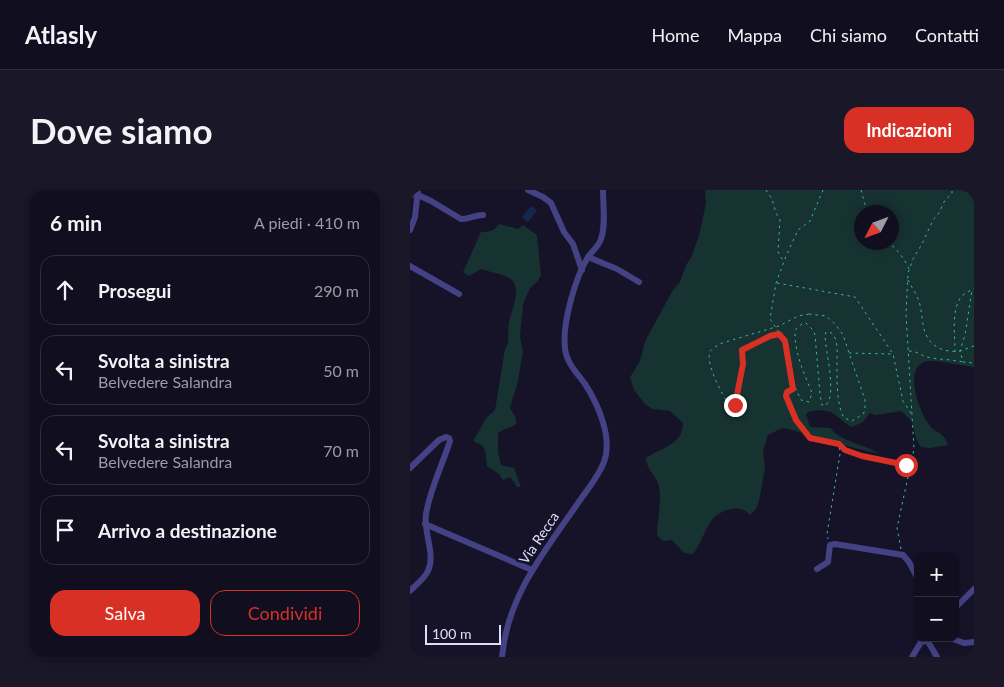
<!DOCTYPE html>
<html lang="it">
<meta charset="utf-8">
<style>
body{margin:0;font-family:Lato,sans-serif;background:#191728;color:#f1f3f6}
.controls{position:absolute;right:15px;bottom:15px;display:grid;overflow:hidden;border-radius:10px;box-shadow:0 2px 12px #0003}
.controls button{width:45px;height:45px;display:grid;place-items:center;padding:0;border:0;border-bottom:1px solid #302e3d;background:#100e1f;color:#f1f3f6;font:25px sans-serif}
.compass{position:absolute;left:444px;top:15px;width:45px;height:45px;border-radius:50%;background:#100e1f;box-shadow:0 2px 12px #0003;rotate:228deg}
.scale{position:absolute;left:15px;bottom:12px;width:76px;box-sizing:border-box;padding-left:5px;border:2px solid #e0ddfc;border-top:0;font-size:14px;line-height:18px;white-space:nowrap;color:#e0ddfc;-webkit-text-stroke:4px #161329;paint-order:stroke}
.stop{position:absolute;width:15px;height:15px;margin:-11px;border:4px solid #d93025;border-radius:50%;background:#fff}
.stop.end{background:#d93025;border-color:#fff;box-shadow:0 1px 5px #0008}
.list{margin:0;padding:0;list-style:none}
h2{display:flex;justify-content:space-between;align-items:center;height:65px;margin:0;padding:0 20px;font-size:21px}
h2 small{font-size:16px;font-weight:400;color:#9c9ca4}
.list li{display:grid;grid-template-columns:32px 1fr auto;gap:15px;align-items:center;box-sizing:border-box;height:70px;margin:0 10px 10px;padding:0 10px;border:1px solid #302e3d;border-radius:15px}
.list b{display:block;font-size:19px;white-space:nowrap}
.list p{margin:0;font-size:16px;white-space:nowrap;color:#9c9ca4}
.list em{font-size:16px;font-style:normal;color:#9c9ca4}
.actions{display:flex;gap:10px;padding:15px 20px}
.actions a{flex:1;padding:11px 0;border:1px solid #d93025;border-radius:15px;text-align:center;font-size:18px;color:#d93025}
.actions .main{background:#d93025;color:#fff}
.icon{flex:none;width:28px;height:28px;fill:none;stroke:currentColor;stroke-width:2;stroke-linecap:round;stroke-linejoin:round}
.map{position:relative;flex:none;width:564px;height:467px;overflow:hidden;border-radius:15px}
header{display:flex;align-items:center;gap:30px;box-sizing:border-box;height:70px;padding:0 25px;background:#100e1f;border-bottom:1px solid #302e3d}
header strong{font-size:24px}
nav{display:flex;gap:28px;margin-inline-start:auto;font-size:18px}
.intro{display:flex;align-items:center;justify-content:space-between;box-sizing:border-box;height:120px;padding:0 30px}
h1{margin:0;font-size:35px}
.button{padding:12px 22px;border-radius:15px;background:#d93025;color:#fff;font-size:18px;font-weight:700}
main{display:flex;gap:30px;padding:0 30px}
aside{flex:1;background:#100e1f;border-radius:15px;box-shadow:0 2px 12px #0003}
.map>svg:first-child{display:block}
.green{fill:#163231;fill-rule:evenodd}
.water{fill:#13294c}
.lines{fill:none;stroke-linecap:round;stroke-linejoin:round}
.path{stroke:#3bb3aa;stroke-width:1;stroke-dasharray:2.5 4;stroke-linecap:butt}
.minor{stroke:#444284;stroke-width:6}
.route{stroke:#d93025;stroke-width:6}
.labels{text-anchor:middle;stroke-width:5;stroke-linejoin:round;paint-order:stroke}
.street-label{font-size:14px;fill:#e0ddfc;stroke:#161329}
</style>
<header>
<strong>Atlasly</strong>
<nav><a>Home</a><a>Mappa</a><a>Chi siamo</a><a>Contatti</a></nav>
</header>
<div class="intro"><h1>Dove siamo</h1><a class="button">Indicazioni</a></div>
<main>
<aside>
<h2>6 min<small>A piedi · 410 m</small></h2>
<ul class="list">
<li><svg class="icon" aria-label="ahead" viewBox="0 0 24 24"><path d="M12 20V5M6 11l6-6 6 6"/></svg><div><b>Prosegui</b></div><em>290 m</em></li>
<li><svg class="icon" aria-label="left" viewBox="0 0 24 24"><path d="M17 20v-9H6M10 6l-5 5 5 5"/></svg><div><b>Svolta a sinistra</b><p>Belvedere Salandra</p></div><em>50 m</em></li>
<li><svg class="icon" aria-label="left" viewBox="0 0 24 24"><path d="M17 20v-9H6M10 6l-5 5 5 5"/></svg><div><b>Svolta a sinistra</b><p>Belvedere Salandra</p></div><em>70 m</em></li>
<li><svg class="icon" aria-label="arrive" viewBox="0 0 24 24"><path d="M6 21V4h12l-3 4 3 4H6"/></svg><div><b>Arrivo a destinazione</b></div></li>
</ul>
<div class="actions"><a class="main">Salva</a><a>Condividi</a></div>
</aside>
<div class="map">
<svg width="564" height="467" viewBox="0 0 564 467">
<rect width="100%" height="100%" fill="#161329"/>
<g class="green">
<path d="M295 0H564V177C552 176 523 168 514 172 493 181 510 223 520 236 527 244 534 242 538 255L520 258 511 257 506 249 502 231 491 221 466 225 460 223 453 232 442 237C434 233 430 228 424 224 417 219 402 219 396 224L399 234 401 237 420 238C433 253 453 253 469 264L433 255 399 250 392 243 375 238 370 239 358 245 353 261 355 278 349 311 346 319 340 325C335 319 330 318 322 319 295 323 297 347 283 364L274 363 262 350 253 351 247 345C247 330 252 313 249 297 246 283 237 282 236 268 252 257 273 255 273 233L260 221 242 219 235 214 224 200 220 187 230 171 235 152 239 144 263 100 270 92 276 75 281 68 289 46 296 13ZM482 22V52H452V22Z"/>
<path d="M89 34 108 39 113 35 127 45 131 85 128 91 120 98 113 114 110 147 113 161 108 191 100 218 106 228V234C100 239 94 238 88 243V262L91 275 104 278 111 297H107L100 287 93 290 89 284 77 276C75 263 78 255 64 252V250L76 228 85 220 95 159C101 152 97 142 99 133 101 120 115 94 97 87 89 83 79 82 71 79L59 86 53 82 71 42C80 42 84 41 89 34Z"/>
</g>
<path class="water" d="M121 16 127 20 118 32 112 27Z"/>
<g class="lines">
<g class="path">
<path d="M356 0 362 9 366 23 370 30 368 62 372 69 374 68"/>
<path d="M413 0 400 31 388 40 376 66 366 93 360 129 375 151 383 199 377 202 375 206 386 230 400 249 429 254 430 264 417 344 418 349"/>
<path d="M451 0 457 22"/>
<path d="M477 52C485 56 496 71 499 79"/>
<path d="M498 90C502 98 508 106 510 115 512 124 512 134 515 142 520 157 535 163 550 161L555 145 562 100"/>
<path d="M367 93 445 107 483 164 493 211 501 223"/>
<path d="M399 124 416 126 426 135 433 145 455 210V221L453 224 442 231 434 228C426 213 427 189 427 172 427 164 428 156 425 148 423 143 421 142 416 142L415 145C415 161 428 205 415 216L412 215 410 204 405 145 403 140 396 133H393L385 140C384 162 394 183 402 203L399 212 391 210 385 197 377 151 371 145 365 144 332 160 333 173 326 211 323 216 319 215C313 206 295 173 300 162 301 159 306 157 309 154L369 136 388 126Z"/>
<path d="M564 156 550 161 553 172 564 173"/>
<path d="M499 161C507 161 510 165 517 167 529 170 541 169 553 172"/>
<path d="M545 162C545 145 541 121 551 107 555 103 560 101 564 98"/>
<path d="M439 163 482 164"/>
<path d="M430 255C443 268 478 272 496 275L501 271"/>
<path d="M491 359 487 338 504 259 496 124 498 83 503 69 512 54 523 30 529 23 535 10 542 4V0"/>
</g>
<g class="minor">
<path d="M118 0 133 7 141 13 154 42 163 54 172 80"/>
<path d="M8 5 21 11 51 29C57 30 65 25 73 25"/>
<path d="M0 6 7 0"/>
<path d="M0 40 5 27 8 0"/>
<path d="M178 67 207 79 229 92"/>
<path d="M0 76 49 104"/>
<path d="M0 278 29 250 36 247 39 248 40 251C32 276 20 299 16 324 13 342 26 364 18 381 14 389 6 395 0 401"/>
<path d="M15 334 122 380"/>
<path d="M407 379 418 372 420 355 425 354 493 365 499 372 508 389"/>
<path d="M545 418 564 399"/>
<path d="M516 448 527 467"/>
<path d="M540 448 554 453 564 452"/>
<path d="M92 467C97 408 133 363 166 316 175 302 188 288 194 272 203 248 188 214 175 194 167 183 156 172 155 158 152 134 165 88 178 67 182 61 189 56 191 49 196 35 193 15 193 0"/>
<path d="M502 467 511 452 517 451"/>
</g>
</g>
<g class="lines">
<path class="route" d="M325 215 333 174 332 160 360 146 369 144 375 151 383 199 377 202 376 206 386 230 400 248 429 254 435 260 452 266 496 275"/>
</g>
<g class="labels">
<g class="street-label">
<text transform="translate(129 348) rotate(-56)" y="5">Via Recca</text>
</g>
</g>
</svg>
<div class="controls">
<button>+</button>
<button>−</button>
</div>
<svg class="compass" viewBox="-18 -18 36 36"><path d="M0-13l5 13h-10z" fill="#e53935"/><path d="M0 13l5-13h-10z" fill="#9c9ca4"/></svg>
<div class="scale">100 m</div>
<div class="stop" style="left:496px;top:275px"></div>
<div class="stop end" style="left:325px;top:215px"></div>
</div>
</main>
